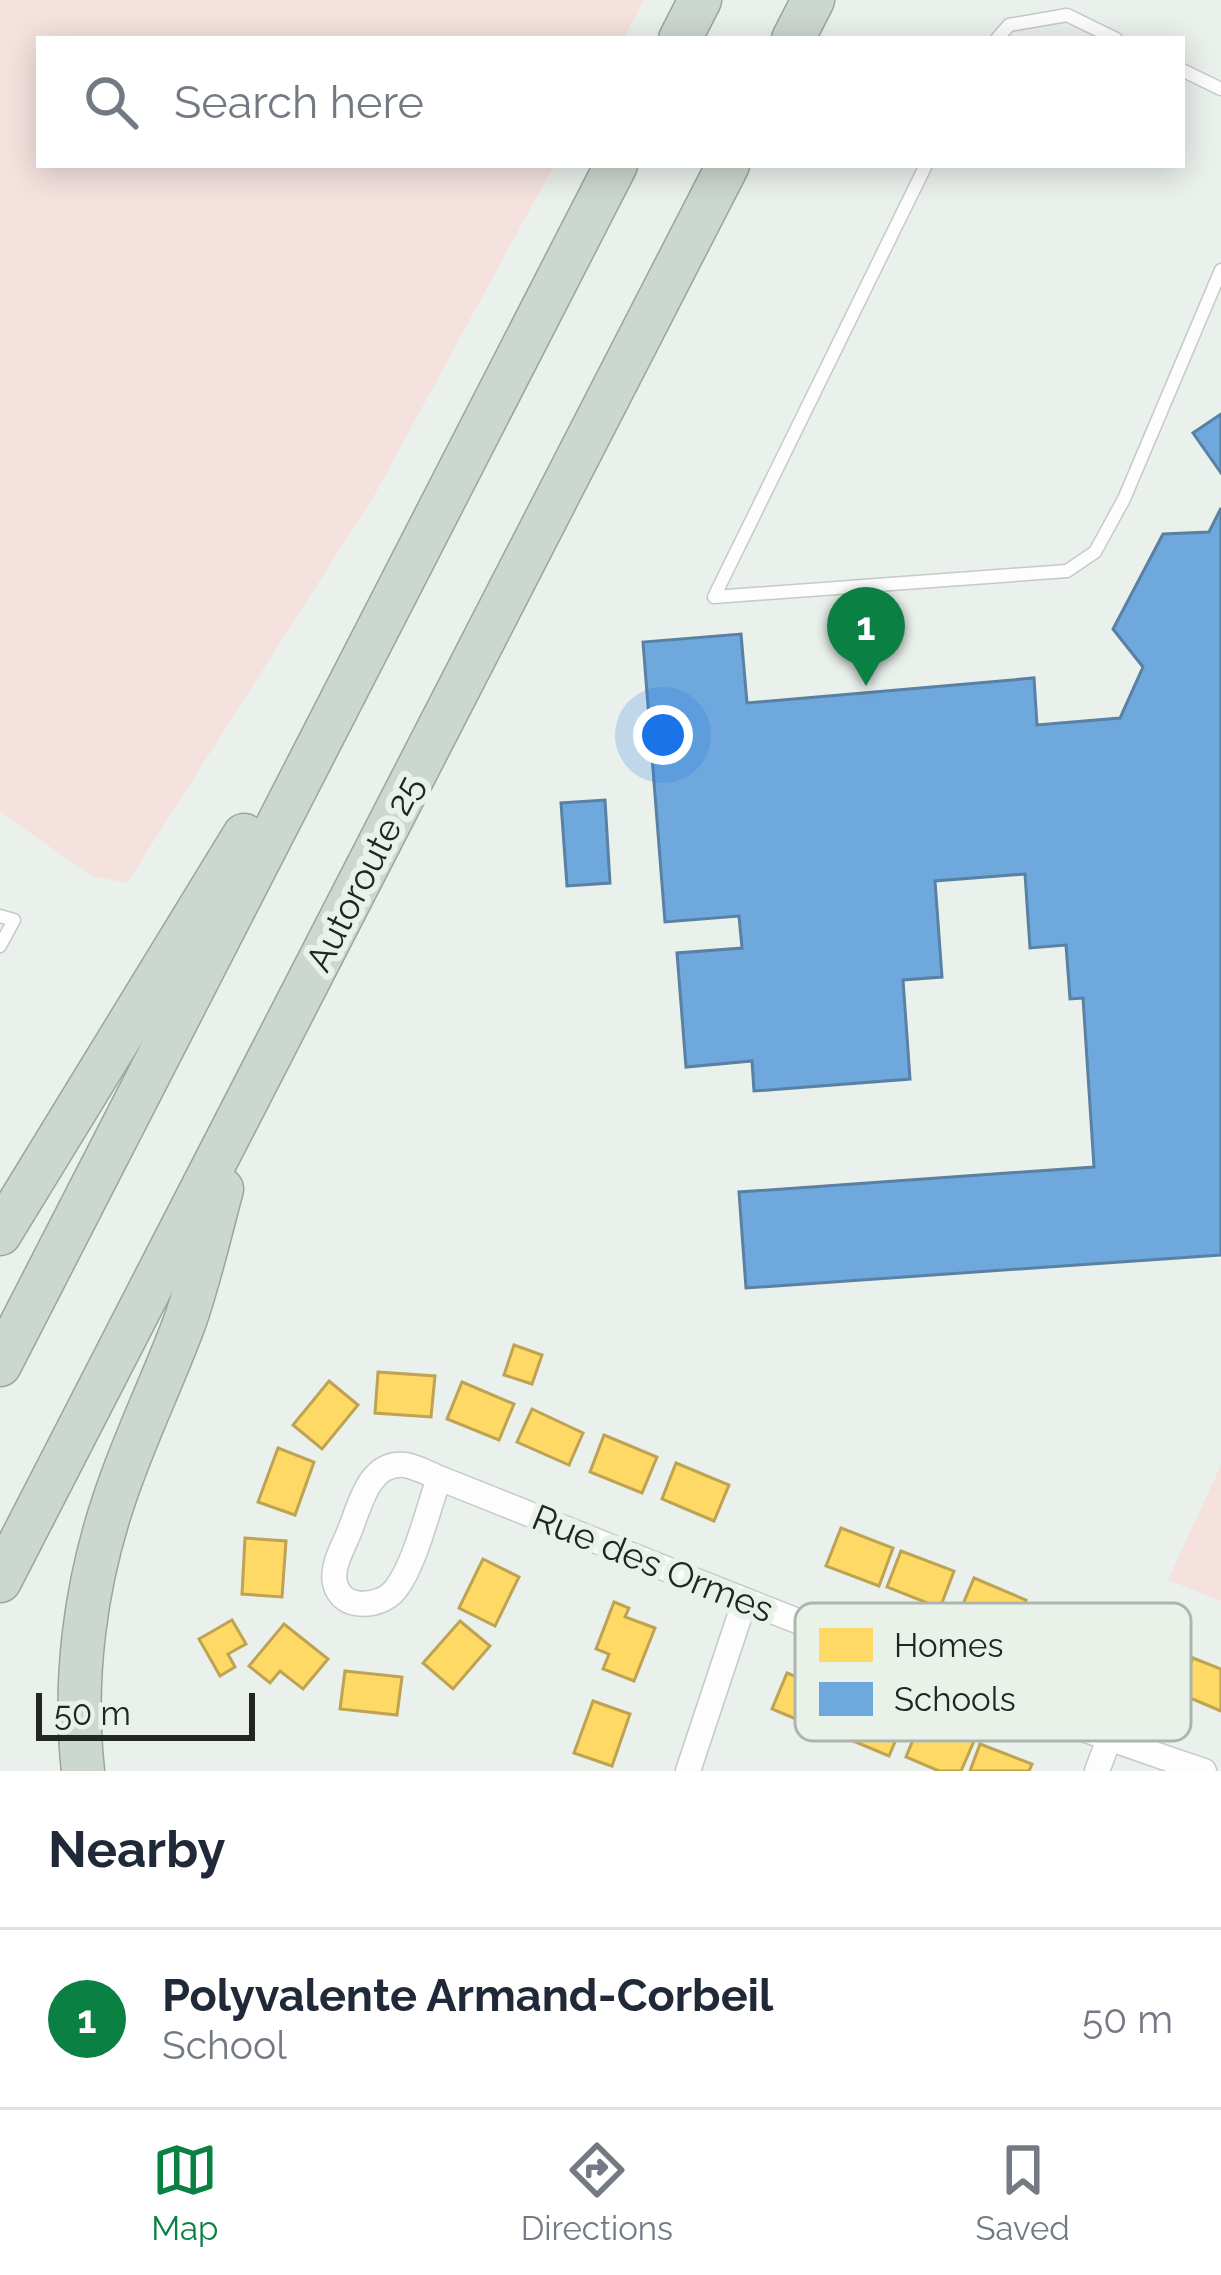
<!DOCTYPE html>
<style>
body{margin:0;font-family:Raleway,sans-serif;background:#f2f2f3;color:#1f2937}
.scale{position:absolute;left:36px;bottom:30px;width:219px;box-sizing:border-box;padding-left:12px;border:6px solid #222623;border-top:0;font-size:33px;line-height:42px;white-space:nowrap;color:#222623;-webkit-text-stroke:9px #e8f2e9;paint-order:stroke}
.you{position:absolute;left:663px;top:735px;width:42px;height:42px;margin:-30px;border:9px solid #fff;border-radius:50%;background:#1a73e8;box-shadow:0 0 0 18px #1a73e833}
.badge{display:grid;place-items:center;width:78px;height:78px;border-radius:50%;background:#0b8043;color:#fff;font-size:39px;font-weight:700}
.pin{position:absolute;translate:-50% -99px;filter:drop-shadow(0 3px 6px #0008)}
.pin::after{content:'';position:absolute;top:63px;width:42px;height:36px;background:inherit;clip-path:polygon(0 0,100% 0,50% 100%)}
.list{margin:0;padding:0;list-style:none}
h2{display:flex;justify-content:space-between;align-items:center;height:156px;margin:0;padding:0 48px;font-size:51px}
h2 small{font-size:39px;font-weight:400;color:#747a83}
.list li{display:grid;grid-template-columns:78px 1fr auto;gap:36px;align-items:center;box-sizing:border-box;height:180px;padding:0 48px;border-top:3px solid #e0e1e3}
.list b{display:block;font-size:45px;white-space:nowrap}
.list p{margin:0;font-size:39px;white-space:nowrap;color:#747a83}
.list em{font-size:39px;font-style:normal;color:#747a83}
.icon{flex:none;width:66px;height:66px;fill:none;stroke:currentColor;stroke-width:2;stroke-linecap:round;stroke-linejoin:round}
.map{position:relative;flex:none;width:1221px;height:1771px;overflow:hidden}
.search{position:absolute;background:#fff;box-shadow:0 6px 30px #0003;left:36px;right:36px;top:36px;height:132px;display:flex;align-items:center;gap:30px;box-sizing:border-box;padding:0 42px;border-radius:0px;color:#747a83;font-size:45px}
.sheet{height:336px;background:#fff}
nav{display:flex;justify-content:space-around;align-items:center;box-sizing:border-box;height:168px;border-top:3px solid #e0e1e3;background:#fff;font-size:33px;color:#747a83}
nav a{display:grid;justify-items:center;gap:6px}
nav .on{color:#0b8043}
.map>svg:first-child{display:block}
.green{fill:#f5e2df}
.homes{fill:#ffd966;stroke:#bda352;stroke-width:3}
.schools{fill:#6fa8dc;stroke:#5881a4;stroke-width:3}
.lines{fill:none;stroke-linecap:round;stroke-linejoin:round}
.lane-casing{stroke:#c5cac6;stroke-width:15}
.street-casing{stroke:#c5cac6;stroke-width:27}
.highway-casing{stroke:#9aa69c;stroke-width:45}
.lane{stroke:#fcfdfc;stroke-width:12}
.street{stroke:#fcfdfc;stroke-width:24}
.highway{stroke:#ccd7cf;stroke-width:42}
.labels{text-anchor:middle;stroke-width:12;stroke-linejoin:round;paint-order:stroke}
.street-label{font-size:36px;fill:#222623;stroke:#e8f2e9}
.key{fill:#e8f2e9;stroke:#adb5ae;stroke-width:3}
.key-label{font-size:33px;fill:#222623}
</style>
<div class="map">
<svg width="1221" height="1771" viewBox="0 0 1221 1771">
<rect width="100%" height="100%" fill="#eaf0eb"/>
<g class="green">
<path d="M0 0H644L623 39H39V165H554L375 494 127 883 92 876 0 812Z"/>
<path d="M1221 1465V1601L1168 1580Z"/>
</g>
<g class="homes">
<path d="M514 1345 542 1355 532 1384 504 1375Z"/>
<path d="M378 1372 435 1376 431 1417 375 1413Z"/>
<path d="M329 1381 358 1405 322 1449 293 1425Z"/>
<path d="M462 1382 514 1404 499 1440 447 1419Z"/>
<path d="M532 1409 583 1433 569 1465 517 1442Z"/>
<path d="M604 1435 657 1457 642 1493 590 1472Z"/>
<path d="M278 1448 314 1462 295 1515 258 1502Z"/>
<path d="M676 1463 729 1485 714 1521 662 1499Z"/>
<path d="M841 1528 893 1548 879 1586 826 1566Z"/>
<path d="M245 1538 286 1541 282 1597 242 1594Z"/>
<path d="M901 1551 954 1571 940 1608 887 1587Z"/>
<path d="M483 1559 519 1577 495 1626 459 1608Z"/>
<path d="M974 1578 1026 1600 1010 1638 958 1616Z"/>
<path d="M614 1602 629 1608 625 1617 655 1628 634 1681 603 1669 609 1654 596 1649Z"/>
<path d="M232 1620 246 1644 228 1654 235 1667 220 1676 199 1639Z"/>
<path d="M460 1621 490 1646 453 1689 423 1663Z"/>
<path d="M284 1624 328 1659 303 1689 280 1671 270 1683 249 1666Z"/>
<path d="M1193 1658 1221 1669V1711L1178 1693Z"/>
<path d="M345 1671 402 1677 397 1715 340 1709Z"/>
<path d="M787 1673 837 1693 822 1730 772 1709Z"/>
<path d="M857 1698 905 1718 889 1756 841 1736Z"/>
<path d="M593 1701 630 1714 612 1766 574 1753Z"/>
<path d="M921 1720 974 1741 961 1771H939L906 1757Z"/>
<path d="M980 1744 1032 1764 1029 1771H970Z"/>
</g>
<g class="schools">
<path d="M1221 414V473L1193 433Z"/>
<path d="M1221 508V1255L746 1288 739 1192 1094 1167 1083 998 1070 999 1066 945 1030 948 1025 874 935 881 942 977 903 980 910 1079 754 1091 752 1061 686 1067 677 953 742 948 739 916 665 922 643 642 741 634 747 703 1034 678 1037 725 1120 718 1143 667 1113 629 1163 534 1209 532Z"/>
<path d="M605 800 610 883 567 886 561 803Z"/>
</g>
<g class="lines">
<g class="lane-casing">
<g id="lane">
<path d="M997 39 1009 25 1067 15 1116 39"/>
<path d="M1182 70 1221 89"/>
<path d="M926 165 714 597 1067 571 1095 552 1124 499 1221 270"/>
<path d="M0 916 14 920 0 946"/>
</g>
</g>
<g class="street-casing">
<g id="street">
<path d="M439 1478C428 1509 415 1565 395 1590 380 1608 341 1611 335 1583 331 1566 344 1546 350 1530 360 1505 369 1461 405 1465 415 1466 429 1474 439 1478 693 1579 945 1684 1204 1771"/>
<path d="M688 1771 745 1600"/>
<path d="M1097 1771 1109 1739"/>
</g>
</g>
<g class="highway-casing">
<g id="highway">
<path d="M680 39 700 0"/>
<path d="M793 39 813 0"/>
<path d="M0 1234 244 835"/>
<path d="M0 1365 616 165"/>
<path d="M0 1581 728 165"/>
<path d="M83 1771C73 1681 85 1586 114 1500 134 1439 163 1381 185 1321 200 1278 210 1233 222 1189"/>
</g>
</g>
<use href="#lane" class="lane"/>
<use href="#street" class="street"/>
<use href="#highway" class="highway"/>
</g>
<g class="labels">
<g class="street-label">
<text transform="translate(364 873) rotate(-63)" y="13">Autoroute 25</text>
<text transform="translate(653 1563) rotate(22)" y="13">Rue des Ormes</text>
</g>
</g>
<rect x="795" y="1603" width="396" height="138" rx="18" class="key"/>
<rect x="819" y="1628" width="54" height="34" fill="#ffd966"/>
<rect x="819" y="1682" width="54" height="34" fill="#6fa8dc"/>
<g class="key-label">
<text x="894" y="1657">Homes</text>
<text x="894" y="1711">Schools</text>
</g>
</svg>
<div class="scale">50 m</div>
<div class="you"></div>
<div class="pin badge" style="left:866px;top:686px">1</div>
<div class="search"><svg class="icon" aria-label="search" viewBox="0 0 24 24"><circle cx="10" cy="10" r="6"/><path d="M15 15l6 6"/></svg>Search here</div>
</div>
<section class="sheet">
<h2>Nearby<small></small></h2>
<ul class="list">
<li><span class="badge">1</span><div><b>Polyvalente Armand-Corbeil</b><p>School</p></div><em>50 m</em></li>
</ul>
</section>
<nav>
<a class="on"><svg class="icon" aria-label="map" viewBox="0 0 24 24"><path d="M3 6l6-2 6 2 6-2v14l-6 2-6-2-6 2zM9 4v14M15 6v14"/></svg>Map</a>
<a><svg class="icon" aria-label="directions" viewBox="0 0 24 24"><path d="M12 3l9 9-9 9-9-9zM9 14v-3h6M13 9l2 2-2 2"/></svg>Directions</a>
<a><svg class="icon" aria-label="saved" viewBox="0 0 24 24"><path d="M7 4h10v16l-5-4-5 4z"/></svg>Saved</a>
</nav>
